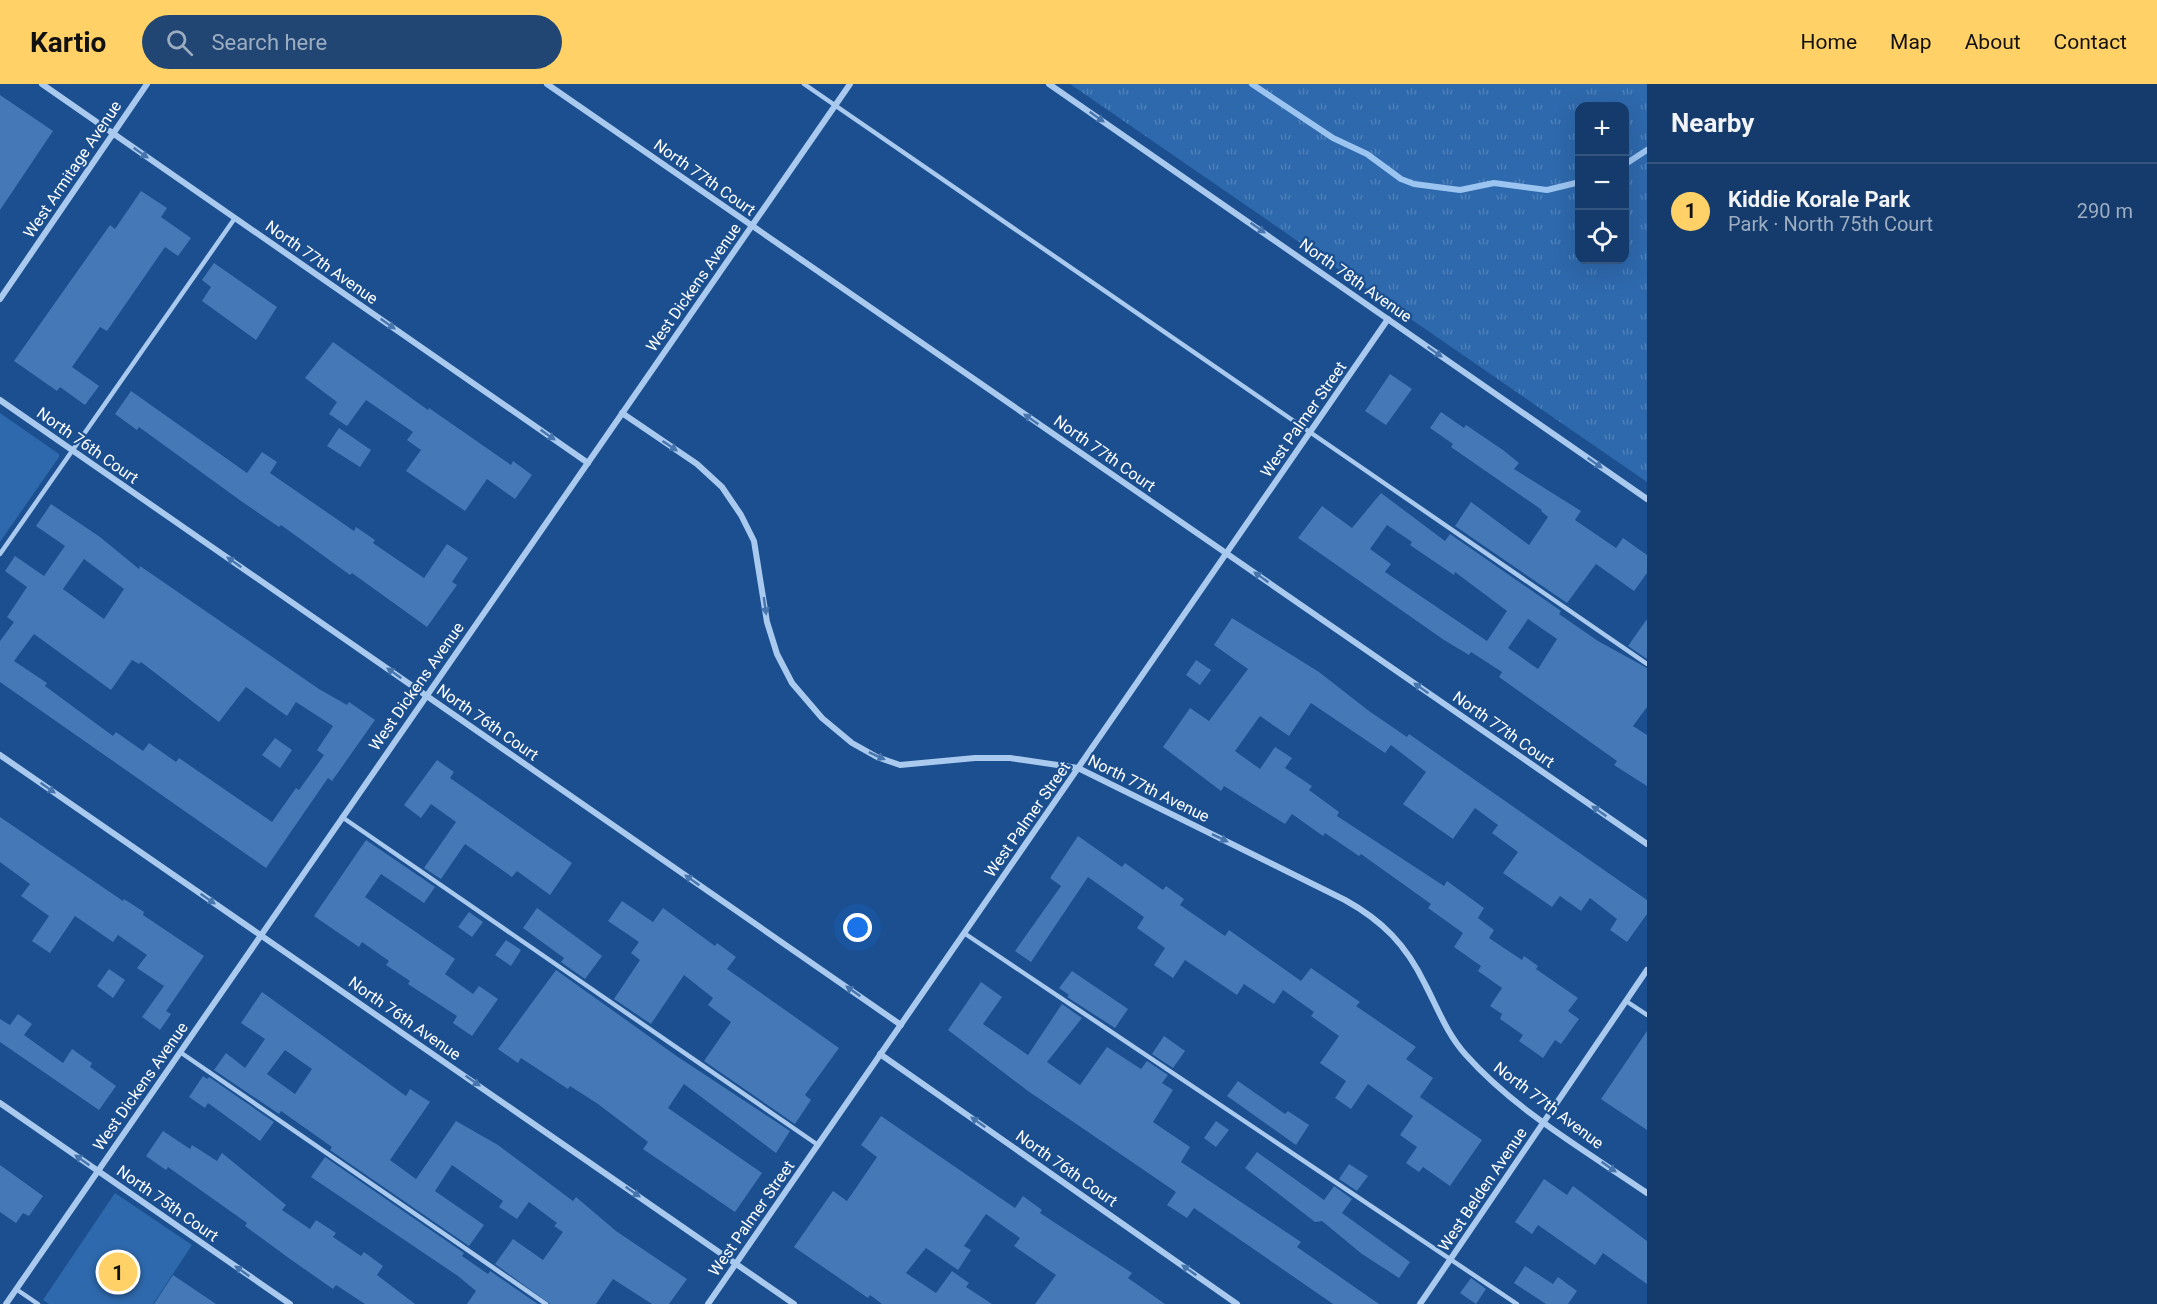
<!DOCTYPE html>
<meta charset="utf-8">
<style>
body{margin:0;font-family:Roboto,sans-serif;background:#214673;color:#f1f3f6}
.controls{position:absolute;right:18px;top:18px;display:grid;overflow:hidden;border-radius:12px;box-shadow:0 6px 24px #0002}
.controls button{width:54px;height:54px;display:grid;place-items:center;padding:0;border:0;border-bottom:2px solid #33557e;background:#143b6b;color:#f1f3f6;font:30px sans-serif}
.you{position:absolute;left:858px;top:844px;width:21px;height:21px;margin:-15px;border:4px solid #fff;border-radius:50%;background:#1a73e8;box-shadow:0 0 0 9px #1a73e833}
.badge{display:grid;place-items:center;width:39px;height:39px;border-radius:50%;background:#ffd166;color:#111;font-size:20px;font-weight:700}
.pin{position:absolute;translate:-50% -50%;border:3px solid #fff;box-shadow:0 2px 6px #0006}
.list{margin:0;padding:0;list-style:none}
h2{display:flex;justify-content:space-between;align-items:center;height:78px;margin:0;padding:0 24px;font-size:26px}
h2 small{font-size:20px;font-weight:400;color:#9dadc1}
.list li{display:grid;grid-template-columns:39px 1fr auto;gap:18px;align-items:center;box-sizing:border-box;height:96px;padding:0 24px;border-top:2px solid #33557e}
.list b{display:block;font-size:22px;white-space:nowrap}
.list p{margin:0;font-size:20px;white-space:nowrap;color:#9dadc1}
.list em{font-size:20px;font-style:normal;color:#9dadc1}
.icon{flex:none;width:33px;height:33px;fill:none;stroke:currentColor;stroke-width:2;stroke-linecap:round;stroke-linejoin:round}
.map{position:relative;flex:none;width:1647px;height:1220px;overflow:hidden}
header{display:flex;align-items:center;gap:36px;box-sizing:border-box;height:84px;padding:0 30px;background:#ffd166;color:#111}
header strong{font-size:28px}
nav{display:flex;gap:33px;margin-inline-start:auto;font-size:21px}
.search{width:420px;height:54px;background:#214673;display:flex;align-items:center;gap:15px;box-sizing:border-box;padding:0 21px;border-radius:33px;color:#9dadc1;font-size:22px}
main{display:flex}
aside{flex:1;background:#143b6b}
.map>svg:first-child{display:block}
.grass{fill:url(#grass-tufts);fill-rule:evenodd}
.park{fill:#2e69ad}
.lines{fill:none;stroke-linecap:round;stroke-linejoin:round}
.stream{stroke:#9cc4f0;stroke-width:6}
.building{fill:#4478b7;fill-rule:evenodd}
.service{stroke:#a9c9ee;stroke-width:4.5}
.minor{stroke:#a9c9ee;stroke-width:6}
.oneway{fill:#4674ac}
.labels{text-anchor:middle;stroke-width:4.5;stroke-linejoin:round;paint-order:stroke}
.street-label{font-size:16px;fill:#fff;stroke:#1b4f8f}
</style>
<header>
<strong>Kartio</strong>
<div class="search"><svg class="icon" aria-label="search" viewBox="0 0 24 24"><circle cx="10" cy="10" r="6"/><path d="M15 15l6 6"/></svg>Search here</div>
<nav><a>Home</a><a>Map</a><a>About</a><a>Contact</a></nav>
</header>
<main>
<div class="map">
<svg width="1647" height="1220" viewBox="0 0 1647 1220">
<defs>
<pattern id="grass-tufts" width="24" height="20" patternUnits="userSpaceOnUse" patternTransform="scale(1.5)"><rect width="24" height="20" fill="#2e69ad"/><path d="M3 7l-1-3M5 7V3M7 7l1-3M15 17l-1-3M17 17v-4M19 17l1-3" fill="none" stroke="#4d80b9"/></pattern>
</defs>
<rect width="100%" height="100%" fill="#1b4f8f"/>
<path class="grass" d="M1070 0H1647V398ZM1580 22H1624V176H1580Z"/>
<g class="park">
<path d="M0 329 59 370V373L0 458Z"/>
<path d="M115 1109 192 1161 153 1220H49L43 1216Z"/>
</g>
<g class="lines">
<g class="stream">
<path d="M1252 0 1333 54 1367 70 1401 95 1414 100 1460 106 1494 99 1547 106 1580 98"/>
<path d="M1624 81 1647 66"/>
</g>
</g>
<g class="building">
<path d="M0 11 53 47 0 126Z"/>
<path d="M141 107 167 124 161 133 191 154 178 172 165 163 107 247 100 243 72 283 99 302 85 321 60 303 57 307 14 277 110 141 115 145Z"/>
<path d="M214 179 277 223 256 256 202 217 211 203 202 196Z"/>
<path d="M333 258 428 326 429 324 511 381 513 377 532 391 515 415 487 395 465 427 406 387 421 366 407 356 413 348 366 316 347 342 329 330 337 318 305 294Z"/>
<path d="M1390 290 1412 305 1386 341 1365 327Z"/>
<path d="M131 307 247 389 262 368 277 378 270 389 354 447 356 443 375 456 373 459 424 494 447 460 468 474 452 498 457 501 427 543 352 489 350 491 281 441 279 443 241 417 139 343 137 346 115 330Z"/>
<path d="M1441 328 1464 344 1466 341 1503 366 1519 379 1514 385 1581 427 1575 436 1616 464 1623 454 1647 471V489L1634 507 1596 480 1567 519 1455 442 1471 418 1529 461 1548 433 1541 427 1542 426 1451 363 1453 360 1430 344Z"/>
<path d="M339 344 371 366 360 383 327 362Z"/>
<path d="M1381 409 1445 457 1450 450 1561 527 1559 530 1598 557 1647 584V623L1633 642 1647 651V702L1614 681 1617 677 1499 593 1502 588 1471 568 1469 571 1444 556 1298 454 1322 422 1352 444ZM1387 441 1412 458 1410 461 1454 491 1455 488 1507 527 1487 557 1385 488 1391 480 1370 465ZM1528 535 1557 555 1538 585 1508 564Z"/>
<path d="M51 420 100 453 139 485 140 482 319 605 347 621 349 618 375 636 332 697 328 694 266 784 0 598V557L14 538 7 533 27 503 5 487 15 472 44 492 65 462 36 442ZM84 475 124 505 104 535 63 505ZM34 550 111 606 132 576 139 580 141 578 219 638 246 603 287 632 296 618 333 642 317 666 324 671 299 706 296 704 272 738 179 674 176 678 149 659 143 667 116 648 113 652 45 602 47 599 14 577Z"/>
<path d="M1232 534 1319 588 1369 627 1407 653 1409 650 1647 816V830L1627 858 1610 846 1617 835 1590 814 1581 827 1560 812 1552 823 1503 789 1518 768 1492 749 1498 741 1475 724 1453 755 1403 720 1426 688 1391 661 1385 669 1311 619 1289 652 1260 632 1235 667 1260 685 1275 663 1292 674 1285 684 1312 702 1309 706 1339 728 1337 732 1444 802 1447 797 1484 824 1478 834 1494 846 1489 854 1522 876 1524 872 1538 882 1536 885 1578 914 1568 927 1579 935 1561 960 1555 956 1543 974 1519 957 1523 951 1500 935 1502 930 1490 922 1502 904 1478 887 1481 882 1454 863 1463 849 1428 824 1431 820 1361 770 1359 772 1325 749 1323 752 1292 730 1285 740 1224 702 1221 707 1163 663 1190 624 1209 637 1248 585 1214 561Z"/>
<path d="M1647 535V575L1628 562Z"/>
<path d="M1196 576 1211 586 1200 601 1186 591Z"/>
<path d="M275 654 292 666 280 684 262 671Z"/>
<path d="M437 676 454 688 450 694 572 779 550 811 517 787 512 793 465 760 441 795 424 784 456 738 431 720 421 734 404 721Z"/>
<path d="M0 733 123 817 124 815 144 828 143 831 204 872 166 927 171 930 160 946 142 933 164 902 137 884 147 871 118 851 113 858 75 832 50 869 32 857 49 832 21 812 30 800 0 778Z"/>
<path d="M1078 752 1122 783 1125 779 1163 806 1166 802 1184 815 1180 821 1225 852 1229 846 1301 897 1311 884 1360 918 1356 922 1416 963 1406 975 1433 994 1420 1013 1482 1056 1450 1102 1423 1083 1419 1088 1406 1079 1417 1063 1400 1051 1413 1032 1368 1000 1351 1025 1335 1014 1346 997 1320 979 1339 952 1311 932 1314 928 1283 906 1274 920 1244 900 1237 911 1185 876 1173 894 1154 881 1165 864 1137 844 1144 833 1088 793 1031 878 1015 867 1061 802 1050 794Z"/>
<path d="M366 756 435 803 424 819 381 790 365 813 455 875 445 890 473 910 479 902 498 915 472 952 453 939 457 932 408 900 410 897 386 881 389 877 362 858 359 863 314 832Z"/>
<path d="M622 817 653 838 663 824 715 862 717 859 736 873 727 885 839 964 805 1011 811 1016 795 1040 704 977 731 938 708 921 713 914 684 891 651 940 614 915 640 876 631 869 639 858 608 837Z"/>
<path d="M537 824 602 872 585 895 561 878 564 874 523 844Z"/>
<path d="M469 828 483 838 472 853 458 843Z"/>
<path d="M506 856 521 866 511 882 495 871Z"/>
<path d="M109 885 125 896 113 914 97 902Z"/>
<path d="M556 886 678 973 790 1047 776 1069 684 1000 668 1024 762 1089 735 1128 643 1065 648 1058 598 1020 570 1002 568 1005 521 974 518 979 498 965Z"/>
<path d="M1072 887 1128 925 1115 944 1067 913 1069 911 1059 904Z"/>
<path d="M981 898 1002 913 983 940 1028 971 1062 920 1082 934 1047 978 1080 1001 1107 963 1141 985 1147 977 1168 991 1162 999 1173 1006 1153 1038 1190 1063 1181 1078 1301 1158 1297 1163 1379 1220H1333L1194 1124 1187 1134 1167 1121 1176 1108 1028 1007 948 946Z"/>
<path d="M262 908 406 1012 410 1005 430 1018 390 1076 416 1095 456 1037 498 1061 573 1117 576 1113 616 1147 687 1195 669 1220H652L613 1195 596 1220H550L495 1180 513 1155 543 1176 563 1148 554 1142 557 1139 529 1118 517 1135 499 1123 503 1117 452 1081 435 1107 484 1141 469 1162 330 1066 332 1063 281 1027 279 1030 214 986 226 969 245 984 265 955 241 939ZM285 966 312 985 295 1010 267 990Z"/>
<path d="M18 930 32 940 24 951 63 979 72 965 92 979 90 983 116 1002 99 1026 0 958V935L10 941Z"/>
<path d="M1647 947V1046L1601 1015Z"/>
<path d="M1164 952 1185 967 1173 984 1152 970Z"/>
<path d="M203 992 207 995 209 993 274 1038 260 1057 208 1019 205 1024 189 1013Z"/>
<path d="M1238 997 1285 1030 1288 1027 1309 1041 1296 1061 1227 1012Z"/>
<path d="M881 1032 1015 1124 1023 1112 1042 1126 1040 1129 1132 1189 1128 1194 1165 1220H1035L1056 1191 1014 1162 1020 1154 986 1130 964 1162 971 1166 958 1186 926 1164 906 1189 936 1209 952 1187 969 1199 966 1203 992 1220H882L870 1211 868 1214 794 1163 833 1107 847 1117 877 1073 861 1061Z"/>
<path d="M1216 1037 1229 1046 1216 1063 1204 1054Z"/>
<path d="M163 1047 190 1065 192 1061 217 1077 222 1069 286 1121 282 1126 310 1145 316 1136 336 1149 333 1153 361 1172 364 1168 383 1182 377 1191 415 1220H365L336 1201 333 1205 290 1175 245 1142 247 1139 168 1083 166 1086 146 1072Z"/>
<path d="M1257 1068 1324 1116 1334 1102 1352 1115 1342 1129 1410 1178 1399 1194 1362 1170 1322 1137 1315 1138 1245 1084Z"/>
<path d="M325 1073 464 1169 462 1172 488 1190 490 1187 538 1220H467L476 1207 458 1192 311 1093Z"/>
<path d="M1349 1080 1368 1092 1357 1107 1339 1095Z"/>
<path d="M0 1081 43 1112 29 1132 23 1129 16 1139 0 1128Z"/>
<path d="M1544 1095 1567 1111 1573 1102 1647 1157V1200L1603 1169 1595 1181 1538 1141 1532 1150 1515 1138Z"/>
<path d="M1525 1182 1553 1200 1558 1193 1577 1207 1568 1220H1546L1514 1199Z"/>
<path d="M173 1191 216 1220H154Z"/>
<path d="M1471 1194 1486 1205 1476 1220 1460 1209Z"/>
</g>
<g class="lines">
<g class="service">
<path d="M804 0 1647 580"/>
<path d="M0 470 235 134"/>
<path d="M342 733 818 1061"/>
<path d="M964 849 1517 1220"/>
<path d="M1626 917 1647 931"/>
<path d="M180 968 546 1220"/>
<path d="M16 1205 38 1220"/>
</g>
<g class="minor">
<path d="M42 0 588 379"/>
<path d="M547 0 1647 760"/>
<path d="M1049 0 1647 415"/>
<path d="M0 215 147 0"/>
<path d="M0 316 901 941"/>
<path d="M622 329 697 380 722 403 741 431 754 457 767 538 777 570 792 599 822 634 852 659 877 673 900 681 975 674H1010L1078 684 1345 816C1383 837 1406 861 1425 900 1438 925 1447 950 1466 971 1516 1027 1586 1067 1647 1109"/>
<path d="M0 671 794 1220"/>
<path d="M880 970 1237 1220"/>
<path d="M0 1019 290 1220"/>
<path d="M6 1220 850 0"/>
<path d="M708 1220 1388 235"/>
<path d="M1420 1220 1647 886"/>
</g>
</g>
<defs><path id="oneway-solid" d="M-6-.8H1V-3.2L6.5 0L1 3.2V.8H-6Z" transform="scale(1.5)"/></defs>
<g class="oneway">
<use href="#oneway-solid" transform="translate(1097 33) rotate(35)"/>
<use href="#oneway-solid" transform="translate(141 69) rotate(35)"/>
<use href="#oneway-solid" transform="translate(1258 144) rotate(35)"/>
<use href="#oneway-solid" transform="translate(388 240) rotate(35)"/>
<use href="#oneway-solid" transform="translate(1435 268) rotate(35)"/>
<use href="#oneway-solid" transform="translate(1031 335) rotate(-145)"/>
<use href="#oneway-solid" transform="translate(548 351) rotate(35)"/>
<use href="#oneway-solid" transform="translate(670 362) rotate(34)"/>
<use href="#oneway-solid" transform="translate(1595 379) rotate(35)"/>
<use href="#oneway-solid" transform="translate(234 478) rotate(-145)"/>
<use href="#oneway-solid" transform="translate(1261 493) rotate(-145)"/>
<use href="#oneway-solid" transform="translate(765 522) rotate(82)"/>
<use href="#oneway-solid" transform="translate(394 589) rotate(-145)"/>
<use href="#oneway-solid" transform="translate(1421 604) rotate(-145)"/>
<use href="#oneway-solid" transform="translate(877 672) rotate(25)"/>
<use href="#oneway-solid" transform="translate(48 704) rotate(35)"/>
<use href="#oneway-solid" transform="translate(1599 727) rotate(-145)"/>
<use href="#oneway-solid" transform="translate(1220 754) rotate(26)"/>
<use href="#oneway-solid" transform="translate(692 796) rotate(-145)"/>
<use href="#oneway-solid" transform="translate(208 815) rotate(35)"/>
<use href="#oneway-solid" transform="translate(853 907) rotate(-145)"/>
<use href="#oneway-solid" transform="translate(473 997) rotate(35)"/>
<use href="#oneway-solid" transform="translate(978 1038) rotate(-145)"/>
<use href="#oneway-solid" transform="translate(82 1076) rotate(-145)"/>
<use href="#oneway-solid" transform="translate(1609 1083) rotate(35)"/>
<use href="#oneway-solid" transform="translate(633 1108) rotate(35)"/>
<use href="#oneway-solid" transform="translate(1189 1186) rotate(-145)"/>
<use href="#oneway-solid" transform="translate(242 1187) rotate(-145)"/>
</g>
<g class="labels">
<g class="street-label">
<text transform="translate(72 85) rotate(-56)" y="6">West Armitage Avenue</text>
<text transform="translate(705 93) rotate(35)" y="6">North 77th Court</text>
<text transform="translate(322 178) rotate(35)" y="6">North 77th Avenue</text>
<text transform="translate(1356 196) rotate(35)" y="6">North 78th Avenue</text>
<text transform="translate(693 203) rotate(-55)" y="6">West Dickens Avenue</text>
<text transform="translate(1303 335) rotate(-55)" y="6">West Palmer Street</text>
<text transform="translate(88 361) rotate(35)" y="6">North 76th Court</text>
<text transform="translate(1105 369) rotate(35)" y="6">North 77th Court</text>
<text transform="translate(416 602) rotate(-55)" y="6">West Dickens Avenue</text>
<text transform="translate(488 638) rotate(35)" y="6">North 76th Court</text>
<text transform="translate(1504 645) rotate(35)" y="6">North 77th Court</text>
<text transform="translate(1149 704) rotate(26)" y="6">North 77th Avenue</text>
<text transform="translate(1027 735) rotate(-55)" y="6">West Palmer Street</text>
<text transform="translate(405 934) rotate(35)" y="6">North 76th Avenue</text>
<text transform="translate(140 1002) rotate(-55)" y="6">West Dickens Avenue</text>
<text transform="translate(1549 1021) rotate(37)" y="6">North 77th Avenue</text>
<text transform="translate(1067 1084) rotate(35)" y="6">North 76th Court</text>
<text transform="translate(1482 1105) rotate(-56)" y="6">West Belden Avenue</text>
<text transform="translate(168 1119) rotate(35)" y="6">North 75th Court</text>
<text transform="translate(751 1134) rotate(-55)" y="6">West Palmer Street</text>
</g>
</g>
</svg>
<div class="controls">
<button>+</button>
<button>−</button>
<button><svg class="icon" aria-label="locate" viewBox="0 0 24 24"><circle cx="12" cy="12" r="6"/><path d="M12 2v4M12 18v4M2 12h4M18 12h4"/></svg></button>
</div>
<div class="you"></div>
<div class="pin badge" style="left:118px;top:1188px">1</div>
</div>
<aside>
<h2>Nearby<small></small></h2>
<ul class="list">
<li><span class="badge">1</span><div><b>Kiddie Korale Park</b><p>Park · North 75th Court</p></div><em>290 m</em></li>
</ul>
</aside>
</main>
